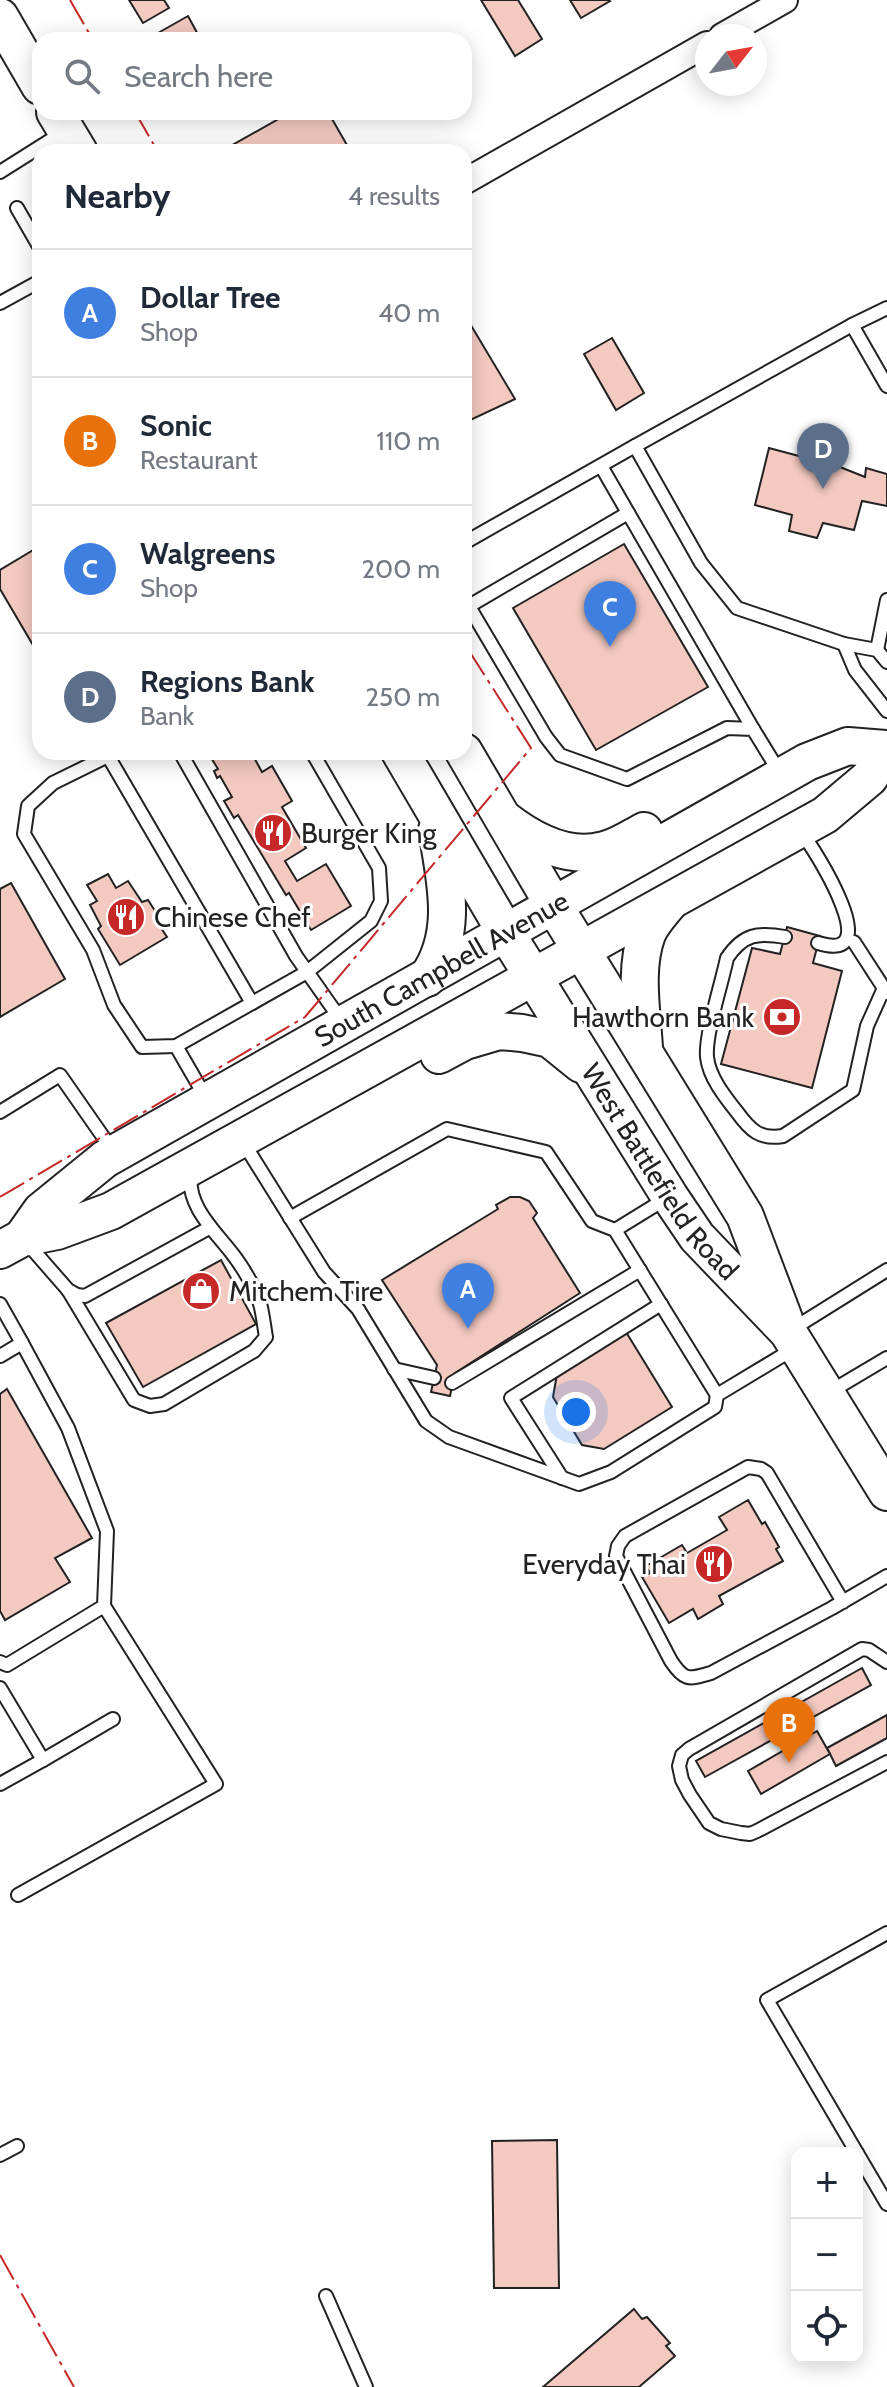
<!DOCTYPE html>
<meta charset="utf-8">
<style>
body{margin:0;font-family:Cabin,sans-serif;background:#f2f2f3;color:#1f2937}
.controls{position:absolute;right:24px;bottom:24px;display:grid;overflow:hidden;border-radius:16px;box-shadow:0 4px 20px #0003}
.controls button{width:72px;height:72px;display:grid;place-items:center;padding:0;border:0;border-bottom:2px solid #e0e1e3;background:#fff;color:#1f2937;font:40px sans-serif}
.compass{position:absolute;left:695px;top:24px;width:72px;height:72px;border-radius:50%;background:#fff;box-shadow:0 4px 20px #0003;rotate:59deg}
.you{position:absolute;left:576px;top:1412px;width:28px;height:28px;margin:-20px;border:6px solid #fff;border-radius:50%;background:#1a73e8;box-shadow:0 0 0 12px #1a73e833}
.badge{display:grid;place-items:center;width:52px;height:52px;border-radius:50%;background:#c62828;color:#fff;font-size:26px;font-weight:700}
.pin{position:absolute;translate:-50% -66px;filter:drop-shadow(0 2px 4px #0008)}
.pin::after{content:'';position:absolute;top:42px;width:28px;height:24px;background:inherit;clip-path:polygon(0 0,100% 0,50% 100%)}
.list{margin:0;padding:0;list-style:none}
h2{display:flex;justify-content:space-between;align-items:center;height:104px;margin:0;padding:0 32px;font-size:34px}
h2 small{font-size:26px;font-weight:400;color:#747a83}
.list li{display:grid;grid-template-columns:52px 1fr auto;gap:24px;align-items:center;box-sizing:border-box;height:128px;padding:0 32px;border-top:2px solid #e0e1e3}
.list b{display:block;font-size:30px;white-space:nowrap}
.list p{margin:0;font-size:26px;white-space:nowrap;color:#747a83}
.list em{font-size:26px;font-style:normal;color:#747a83}
.icon{flex:none;width:44px;height:44px;fill:none;stroke:currentColor;stroke-width:2;stroke-linecap:round;stroke-linejoin:round}
.map{position:relative;flex:none;width:887px;height:2387px;overflow:hidden}
.search{position:absolute;background:#fff;box-shadow:0 4px 20px #0003;left:32px;top:32px;width:440px;height:88px;display:flex;align-items:center;gap:20px;box-sizing:border-box;padding:0 28px;border-radius:24px;color:#747a83;font-size:30px}
.panel{position:absolute;background:#fff;box-shadow:0 4px 20px #0003;left:32px;top:144px;width:440px;height:616px;border-radius:24px}
.map>svg:first-child{display:block}
.building{fill:#f3c9c0;stroke:#222;stroke-width:2}
.lines{fill:none;stroke-linecap:round;stroke-linejoin:round}
.lane-casing{stroke:#222;stroke-width:16}
.street-casing{stroke:#222;stroke-width:28}
.primary-casing{stroke:#222;stroke-width:40}
.lane{stroke:#fff;stroke-width:12}
.street{stroke:#fff;stroke-width:24}
.primary{stroke:#fff;stroke-width:36}
.power{stroke:#c62828;stroke-width:2;stroke-dasharray:28 6 4 6;stroke-linecap:butt}
.labels{text-anchor:middle;stroke-width:6;stroke-linejoin:round;paint-order:stroke}
.poi-label{font-size:28px;fill:#222;stroke:#fff;text-anchor:start}
.street-label{font-size:28px;fill:#222;stroke:#fff}
</style>
<div class="map">
<svg width="887" height="2387" viewBox="0 0 887 2387">
<rect width="100%" height="100%" fill="#fff"/>
<g class="building">
<path d="M129 0H164L169 8 143 23Z"/>
<path d="M481 0H518L542 39 515 56Z"/>
<path d="M570 0H609L610 1 581 18Z"/>
<path d="M188 16 201 40H153L151 37Z"/>
<path d="M291 112H296L298 116 305 112H328L351 152H220Z"/>
<path d="M469 322 515 399 464 423V325Z"/>
<path d="M612 338 644 393 616 410 584 354Z"/>
<path d="M769 448 840 467 865 477 866 468 887 474V506L862 501 854 530 823 523 817 538 789 531 792 515 755 505Z"/>
<path d="M624 544 708 687 596 750 513 608Z"/>
<path d="M40 546V657L0 589V570Z"/>
<path d="M217 752H251L262 772 272 766 292 801 282 807 306 848 285 861 297 881 326 864 351 906 311 930 289 893 286 895 238 815 234 818 224 801 232 797 220 776 217 778 214 771 218 769 210 756Z"/>
<path d="M108 874 116 888 128 881 142 902 148 900 159 917 155 919 167 937 120 965 98 929 101 926 90 905 97 901 87 885Z"/>
<path d="M11 883 65 979 0 1017V889Z"/>
<path d="M787 927 820 936 813 963 842 971 812 1088 721 1064 752 948 780 954Z"/>
<path d="M510 1197H520L529 1201 537 1213 533 1218 580 1293 455 1373 450 1396 431 1392 437 1365 382 1280 498 1209 496 1205Z"/>
<path d="M221 1260 256 1324 143 1387 106 1323Z"/>
<path d="M626 1332 672 1407 604 1449 582 1445 553 1397 557 1374Z"/>
<path d="M7 1389 92 1538 55 1558 70 1582 5 1620 0 1611V1394Z"/>
<path d="M748 1500 762 1524 765 1522 779 1547 776 1549 783 1561 719 1596 723 1604 698 1619 693 1609 669 1623 642 1577 650 1573 646 1566 682 1545 687 1553 727 1530 719 1517Z"/>
<path d="M862 1668 871 1685 705 1777 696 1761Z"/>
<path d="M887 1715V1738L836 1766 827 1748Z"/>
<path d="M817 1731 830 1754 761 1794 748 1771Z"/>
<path d="M557 2140 559 2288H494L492 2141Z"/>
<path d="M634 2309 642 2319 647 2317 670 2343 666 2346 675 2356 639 2387H543Z"/>
</g>
<g class="lines">
<g class="lane-casing">
<g id="lane">
<path d="M0 172 65 131"/>
<path d="M17 208 40 248"/>
<path d="M0 303 40 281"/>
<path d="M852 325 887 386"/>
<path d="M635 446 852 325 887 308"/>
<path d="M601 466 753 729"/>
<path d="M464 543 635 446 701 563 737 608 844 644"/>
<path d="M464 598 546 737 560 755 627 779 727 728 753 729 780 773"/>
<path d="M469 606 628 513"/>
<path d="M877 650 887 600"/>
<path d="M887 662 877 650 844 644 855 670 887 711"/>
<path d="M116 752 53 783 28 806 24 834 93 950 114 1005 142 1047 176 1046 307 972 371 921 381 901 379 868 312 752"/>
<path d="M180 752 296 956 341 1020"/>
<path d="M108 756 252 1003"/>
<path d="M801 831C818 856 887 964 818 943"/>
<path d="M785 937C758 932 743 934 727 958 722 983 705 1034 707 1057 709 1077 725 1097 737 1112 750 1130 760 1140 783 1136L853 1090 867 1026 884 988"/>
<path d="M854 942 887 993"/>
<path d="M176 1046 206 1098"/>
<path d="M0 1112 60 1075 113 1151"/>
<path d="M243 1142 324 1272 358 1309 426 1421 449 1437 579 1484 611 1472 715 1407 717 1395 795 1348"/>
<path d="M290 1218 447 1129 546 1152 592 1221 615 1230 717 1395"/>
<path d="M615 1230 667 1198"/>
<path d="M27 1243 68 1290 77 1295 85 1296 209 1228"/>
<path d="M68 1290 134 1400 150 1406 164 1404 254 1351 266 1337C263 1320 262 1303 254 1288 248 1277 241 1265 234 1256 216 1232 186 1206 191 1174"/>
<path d="M0 1304 22 1343"/>
<path d="M791 1330 887 1270"/>
<path d="M0 1356 22 1343 68 1428 107 1531 104 1606 7 1665 0 1662"/>
<path d="M394 1369 434 1378"/>
<path d="M452 1383 640 1270"/>
<path d="M828 1393 887 1358"/>
<path d="M562 1478 511 1398 661 1304"/>
<path d="M843 1602 767 1473 761 1469 748 1467 625 1536 618 1546 616 1556 671 1661C685 1682 689 1679 711 1673L832 1608 887 1576"/>
<path d="M887 1662 869 1650 862 1649 689 1749 682 1755 679 1766 682 1780 690 1795 709 1823 721 1829 741 1833 750 1834 757 1831 887 1762"/>
<path d="M0 1688 43 1760 113 1719"/>
<path d="M0 1784 43 1760"/>
<path d="M18 1895 216 1784 104 1606"/>
<path d="M857 2153 767 2000 887 1933"/>
<path d="M857 2153 887 2204"/>
<path d="M0 2155 17 2146"/>
<path d="M326 2296 366 2387"/>
</g>
</g>
<g class="street-casing">
<g id="street">
<path d="M722 36 785 0"/>
<path d="M464 182 707 44"/>
</g>
</g>
<g class="primary-casing">
<g id="primary">
<path d="M0 17 40 86"/>
<path d="M55 112 79 152"/>
<path id="s1" d="M400 752 506 933 670 1197 697 1237 788 1332 887 1492"/>
<path d="M464 752 554 906 745 1216 784 1319"/>
<path d="M504 819C531 840 568 860 604 850 618 847 631 838 644 831"/>
<path d="M427 978C459 933 445 880 437 830"/>
<path d="M644 1048C642 1012 634 969 647 934 652 922 661 913 669 903"/>
<path d="M439 1055 465 1041 499 1031 522 1033 550 1039 581 1064"/>
<path id="s2" d="M22 1238 41 1211 105 1159 807 762 848 746 887 749"/>
<path d="M0 1250 22 1238 57 1231 111 1211 825 815 869 778 887 752"/>
</g>
</g>
<use href="#lane" class="lane"/>
<use href="#street" class="street"/>
<use href="#primary" class="primary"/>
<g class="power">
<path d="M70 0 93 40"/>
<path d="M135 112 158 152"/>
<path d="M0 1197 305 1017 531 748 464 643"/>
<path d="M0 2255 74 2387"/>
</g>
</g>
<defs>
<g id="restaurant-disc" transform="scale(2)"><circle r="9.5" fill="#c62828" stroke="#fff"/><path d="M-5-6h1v4h1v-4h1v4h1v-4h1v5L-1.5 .5V6h-2V.5L-5-1ZM5-6V6H3V1.5H1.5Q1.5-4 5-6Z" fill="#fff"/></g>
<g id="bank-disc" transform="scale(2)"><circle r="9.5" fill="#c62828" stroke="#fff"/><path d="M-6-4H6V4H-6ZM0-2.3a2.3 2.3 0 1 0 0 4.6a2.3 2.3 0 1 0 0-4.6Z" fill="#fff"/></g>
<g id="shop-disc" transform="scale(2)"><circle r="9.5" fill="#c62828" stroke="#fff"/><path d="M-5-2.5h2.3a2.7 3.5 0 0 1 5.4 0H5L5.5 6h-11ZM-1.5-2.5h3a1.5 2.3 0 0 0-3 0Z" fill="#fff"/></g>
</defs>
<g fill-rule="evenodd">
<use href="#restaurant-disc" x="273" y="833"/>
<use href="#restaurant-disc" x="126" y="917"/>
<use href="#bank-disc" x="782" y="1017"/>
<use href="#shop-disc" x="201" y="1291"/>
<use href="#restaurant-disc" x="714" y="1564"/>
</g>
<g class="labels">
<g class="poi-label">
<text x="301" y="843">Burger King</text>
<text x="154" y="927">Chinese Chef</text>
<text x="754" y="1027" text-anchor="end">Hawthorn Bank</text>
<text x="229" y="1301">Mitchem Tire</text>
<text x="686" y="1574" text-anchor="end">Everyday Thai</text>
</g>
<g class="street-label">
<text dy="10" stroke="none"><textPath href="#s2" startOffset="502">South Campbell Avenue</textPath></text>
<text dy="10" stroke="none"><textPath href="#s1" startOffset="494">West Battlefield Road</textPath></text>
</g>
</g>
</svg>
<div class="controls">
<button>+</button>
<button>−</button>
<button><svg class="icon" aria-label="locate" viewBox="0 0 24 24"><circle cx="12" cy="12" r="6"/><path d="M12 2v4M12 18v4M2 12h4M18 12h4"/></svg></button>
</div>
<svg class="compass" viewBox="-18 -18 36 36"><path d="M0-13l5 13h-10z" fill="#e53935"/><path d="M0 13l5-13h-10z" fill="#747a83"/></svg>
<div class="you"></div>
<div class="pin badge" style="left:468px;top:1329px;background:#3f7fe0">A</div>
<div class="pin badge" style="left:789px;top:1763px;background:#e8710a">B</div>
<div class="pin badge" style="left:610px;top:647px;background:#3f7fe0">C</div>
<div class="pin badge" style="left:823px;top:489px;background:#5c6f8a">D</div>
<div class="search"><svg class="icon" aria-label="search" viewBox="0 0 24 24"><circle cx="10" cy="10" r="6"/><path d="M15 15l6 6"/></svg>Search here</div>
<section class="panel">
<h2>Nearby<small>4 results</small></h2>
<ul class="list">
<li><span class="badge" style="background:#3f7fe0">A</span><div><b>Dollar Tree</b><p>Shop</p></div><em>40 m</em></li>
<li><span class="badge" style="background:#e8710a">B</span><div><b>Sonic</b><p>Restaurant</p></div><em>110 m</em></li>
<li><span class="badge" style="background:#3f7fe0">C</span><div><b>Walgreens</b><p>Shop</p></div><em>200 m</em></li>
<li><span class="badge" style="background:#5c6f8a">D</span><div><b>Regions Bank</b><p>Bank</p></div><em>250 m</em></li>
</ul>
</section>
</div>
